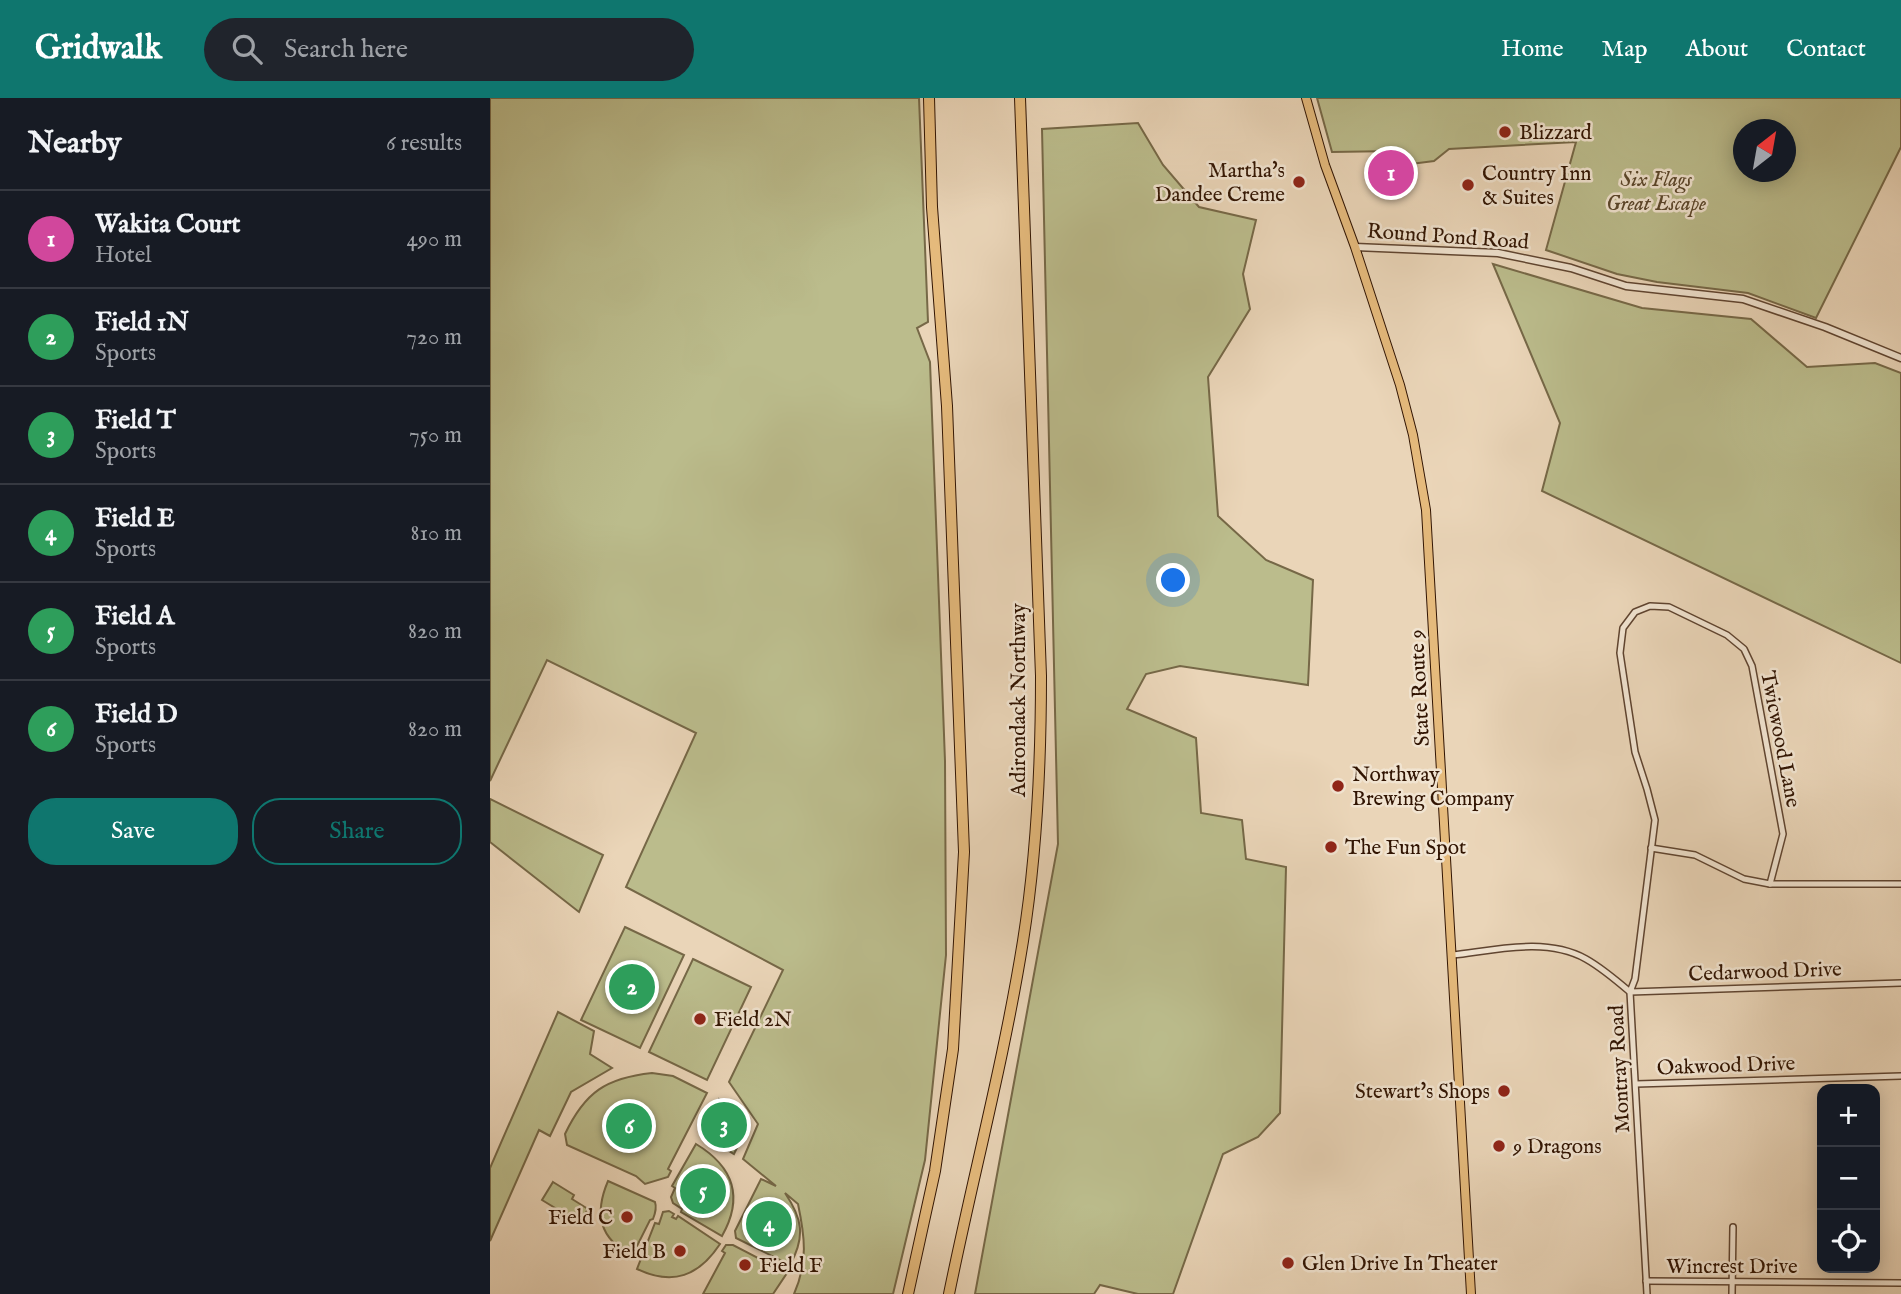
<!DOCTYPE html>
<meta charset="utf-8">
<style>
body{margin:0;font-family:"IM FELL English",serif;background:#20242c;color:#f1f3f6}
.controls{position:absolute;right:21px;bottom:21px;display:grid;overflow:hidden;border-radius:14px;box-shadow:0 4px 18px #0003}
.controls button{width:63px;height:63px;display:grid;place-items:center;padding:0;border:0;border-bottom:2px solid #363941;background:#171b24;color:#f1f3f6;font:35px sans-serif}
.compass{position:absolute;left:1243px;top:21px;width:63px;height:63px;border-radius:50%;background:#171b24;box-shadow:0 4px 18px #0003;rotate:31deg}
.you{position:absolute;left:684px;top:483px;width:24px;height:24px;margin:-18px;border:5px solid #fff;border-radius:50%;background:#1a73e8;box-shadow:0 0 0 10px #1a73e833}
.badge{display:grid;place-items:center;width:46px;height:46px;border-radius:50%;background:#0f766e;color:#fff;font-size:23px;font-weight:700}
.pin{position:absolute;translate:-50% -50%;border:4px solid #fff;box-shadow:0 2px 7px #0006}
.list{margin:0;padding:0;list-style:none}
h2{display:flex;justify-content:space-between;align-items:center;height:91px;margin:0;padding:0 28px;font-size:30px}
h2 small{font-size:23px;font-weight:400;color:#9ea1a6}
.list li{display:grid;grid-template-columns:46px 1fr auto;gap:21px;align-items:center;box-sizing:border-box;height:98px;padding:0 28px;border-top:2px solid #363941}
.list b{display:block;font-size:26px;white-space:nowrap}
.list p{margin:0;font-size:23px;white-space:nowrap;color:#9ea1a6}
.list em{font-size:23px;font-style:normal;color:#9ea1a6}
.actions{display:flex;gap:14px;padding:21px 28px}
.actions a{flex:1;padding:16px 0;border:2px solid #0f766e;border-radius:28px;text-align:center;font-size:24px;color:#0f766e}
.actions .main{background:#0f766e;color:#fff}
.icon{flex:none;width:38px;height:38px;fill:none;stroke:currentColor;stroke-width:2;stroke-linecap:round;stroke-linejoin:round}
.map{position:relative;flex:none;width:1411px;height:1196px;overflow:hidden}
header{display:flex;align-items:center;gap:42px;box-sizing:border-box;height:98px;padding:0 35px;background:#0f766e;color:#fff}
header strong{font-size:33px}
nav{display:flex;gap:38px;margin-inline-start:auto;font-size:24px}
.search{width:490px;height:63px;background:#20242c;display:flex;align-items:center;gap:18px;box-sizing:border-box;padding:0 24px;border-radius:38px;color:#9ea1a6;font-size:26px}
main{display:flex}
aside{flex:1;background:#171b24}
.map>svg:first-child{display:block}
.green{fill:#bbbc8c;stroke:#766847;stroke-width:2;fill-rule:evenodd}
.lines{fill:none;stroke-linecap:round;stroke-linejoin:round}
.minor-casing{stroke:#5f4430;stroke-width:8}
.tertiary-casing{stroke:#5f4430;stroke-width:9}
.primary-casing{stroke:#311402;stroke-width:10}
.motorway-casing{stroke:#311402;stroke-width:12}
.minor{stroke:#f1e4d1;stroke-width:5}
.tertiary{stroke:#f1e4d1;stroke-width:6}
.primary{stroke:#e5ba7c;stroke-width:8}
.motorway{stroke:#e5ba7c;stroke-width:10}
.poi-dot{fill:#8f2418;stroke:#f1e4d1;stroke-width:2.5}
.labels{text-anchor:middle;stroke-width:5;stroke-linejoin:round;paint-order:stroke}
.poi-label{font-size:21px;fill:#311402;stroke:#f1e4d1;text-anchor:start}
.park-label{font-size:21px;font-style:italic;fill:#5a462b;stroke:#f1e4d1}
.street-label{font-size:21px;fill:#311402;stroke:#f1e4d1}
</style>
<header>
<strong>Gridwalk</strong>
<div class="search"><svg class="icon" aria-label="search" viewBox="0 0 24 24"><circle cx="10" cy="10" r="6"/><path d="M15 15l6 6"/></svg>Search here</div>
<nav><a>Home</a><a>Map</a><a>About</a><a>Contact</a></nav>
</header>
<main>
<aside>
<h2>Nearby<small>6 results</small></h2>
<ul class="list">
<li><span class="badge" style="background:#d1479c">1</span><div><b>Wakita Court</b><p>Hotel</p></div><em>490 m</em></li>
<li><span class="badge" style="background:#2e9e5b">2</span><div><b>Field 1N</b><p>Sports</p></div><em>720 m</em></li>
<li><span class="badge" style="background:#2e9e5b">3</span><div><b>Field T</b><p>Sports</p></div><em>750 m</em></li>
<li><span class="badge" style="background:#2e9e5b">4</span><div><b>Field E</b><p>Sports</p></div><em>810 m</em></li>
<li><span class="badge" style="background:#2e9e5b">5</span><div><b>Field A</b><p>Sports</p></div><em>820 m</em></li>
<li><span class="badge" style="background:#2e9e5b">6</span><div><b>Field D</b><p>Sports</p></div><em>820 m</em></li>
</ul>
<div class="actions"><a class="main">Save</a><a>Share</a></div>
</aside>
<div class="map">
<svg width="1411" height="1196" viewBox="0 0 1411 1196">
<rect width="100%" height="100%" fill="#ead5b8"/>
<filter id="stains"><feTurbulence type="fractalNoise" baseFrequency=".00286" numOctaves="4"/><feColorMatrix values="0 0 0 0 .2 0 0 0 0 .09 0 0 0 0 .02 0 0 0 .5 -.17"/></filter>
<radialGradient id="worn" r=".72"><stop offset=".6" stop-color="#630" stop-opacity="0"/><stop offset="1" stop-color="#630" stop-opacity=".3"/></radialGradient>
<g class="green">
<path d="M0 0H429L438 224 427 230 440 264 455 663 456 857 435 1062 403 1196H304C318 1164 315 1139 308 1106L295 1095C312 1120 316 1138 300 1167L246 1140 245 1133 271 1081 286 1088 253 1061 268 1026 239 984 293 872 136 789 206 635 57 562 0 683Z"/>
<path d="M827 0H1411V49L1326 220 1258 195 1167 184 1127 176 1056 152 1086 44 959 51 944 63 921 66 912 55 905 53 842 54ZM1254 32H1296V74H1254Z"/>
<path d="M648 25 673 67 709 109 766 122 753 176 760 211 718 279 728 418 776 462 823 482 818 587 690 568 656 576 637 611 706 640 711 715 752 722 756 761 796 769 790 1015 768 1039 733 1056 683 1196H648L610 1187 604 1196H485L568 746 552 31Z"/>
<path d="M1003 166 1152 210 1261 221 1317 269 1385 265 1411 275V565L1052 393 1070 325Z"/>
<path d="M0 701 113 757 89 814 0 744Z"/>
<path d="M135 829 194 857 150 950 91 922Z"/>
<path d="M203 861 261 889 217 982 159 954Z"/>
<path d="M68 914 104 933 100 956 122 970 81 994 60 1038 49 1032 0 1143V1070Z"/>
<path d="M162 975 183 978 217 995 178 1071 181 1073 178 1079 155 1086 146 1078 77 1047 75 1036C95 994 116 980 162 975Z"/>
<path d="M229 1001C251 1015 257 1033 244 1056L224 1044 213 1033 221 1023 218 1021Z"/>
<path d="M206 1046C244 1069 254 1099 232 1138L191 1114 192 1111 183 1105 181 1099 185 1090 182 1088Z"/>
<path d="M118 1083 165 1104C167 1110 165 1116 163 1121L160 1122 142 1158C109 1140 104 1116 118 1083Z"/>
<path d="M63 1084 84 1097 82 1101 98 1111 90 1125 52 1102Z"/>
<path d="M179 1113 184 1116 182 1119 186 1121 188 1118 230 1146C209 1178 183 1188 147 1171L165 1125 169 1126 173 1114Z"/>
<path d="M236 1147H243L297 1175 283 1196H213L235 1155 232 1153Z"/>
</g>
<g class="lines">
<g class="minor-casing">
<g id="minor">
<path d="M1161 750 1205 757 1254 781 1280 786H1411"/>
<path d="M1280 786 1293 736 1262 568 1254 551 1237 537 1179 509 1160 508 1145 514 1133 530 1130 555 1145 654 1157 691 1165 722 1145 881 1140 894 1411 885"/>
<path d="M963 857C1006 852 1056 839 1096 861 1112 870 1126 882 1140 894L1157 1196"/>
<path d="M1146 986 1411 978"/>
<path d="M1156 1183 1411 1185"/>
<path d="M1242 1196 1243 1129"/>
</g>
</g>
<g class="tertiary-casing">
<path id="tertiary" d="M865 149 1008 155 1081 170 1136 188 1253 201 1335 229 1411 260"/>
</g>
<g class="primary-casing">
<path id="primary" d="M816 0 835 67 865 149 910 287 923 337 936 412 981 1196"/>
</g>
<g class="motorway-casing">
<g id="motorway">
<path d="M418 1196 445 1073 463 951 474 754 457 308 442 109 439 0"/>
<path d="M459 1196C483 1078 514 962 533 843 547 755 551 667 551 578L530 0"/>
</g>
</g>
<use href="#minor" class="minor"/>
<use href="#tertiary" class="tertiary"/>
<use href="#primary" class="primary"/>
<use href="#motorway" class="motorway"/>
</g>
<g class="poi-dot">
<circle cx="1015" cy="34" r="7"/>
<circle cx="809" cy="84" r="7"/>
<circle cx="978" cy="87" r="7"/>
<circle cx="848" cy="688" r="7"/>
<circle cx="841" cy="749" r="7"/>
<circle cx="210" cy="921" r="7"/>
<circle cx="1014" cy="993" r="7"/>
<circle cx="1009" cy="1048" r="7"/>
<circle cx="137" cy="1119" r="7"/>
<circle cx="190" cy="1153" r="7"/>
<circle cx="798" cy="1165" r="7"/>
<circle cx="255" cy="1167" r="7"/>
</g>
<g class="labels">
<g class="poi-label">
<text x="1029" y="41">Blizzard</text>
<text x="795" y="79" text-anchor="end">Martha's<tspan x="795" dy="24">Dandee Creme</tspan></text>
<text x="992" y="82">Country Inn<tspan x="992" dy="24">&amp; Suites</tspan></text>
<text x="862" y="683">Northway<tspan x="862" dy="24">Brewing Company</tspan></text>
<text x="855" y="756">The Fun Spot</text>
<text x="224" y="928">Field 2N</text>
<text x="1000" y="1000" text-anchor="end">Stewart's Shops</text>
<text x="1023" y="1055">9 Dragons</text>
<text x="123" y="1126" text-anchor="end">Field C</text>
<text x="176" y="1160" text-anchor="end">Field B</text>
<text x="812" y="1172">Glen Drive In Theater</text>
<text x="269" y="1174">Field F</text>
</g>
<g class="park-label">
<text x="1166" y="88">Six Flags<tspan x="1166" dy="24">Great Escape</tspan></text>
</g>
<g class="street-label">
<text transform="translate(958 138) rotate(4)" y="7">Round Pond Road</text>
<text transform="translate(929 590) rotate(-93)" y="7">State Route 9</text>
<text transform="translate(528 602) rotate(-90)" y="7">Adirondack Northway</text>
<text transform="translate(1291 641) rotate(79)" y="7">Twicwood Lane</text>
<text transform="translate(1275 873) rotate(-2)" y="7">Cedarwood Drive</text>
<text transform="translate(1236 967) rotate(-2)" y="7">Oakwood Drive</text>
<text transform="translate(1129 971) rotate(-93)" y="7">Montray Road</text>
<text x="1242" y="1175">Wincrest Drive</text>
</g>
</g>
<rect width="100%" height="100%" filter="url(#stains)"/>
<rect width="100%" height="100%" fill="url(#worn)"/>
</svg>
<div class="controls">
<button>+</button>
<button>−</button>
<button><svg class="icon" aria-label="locate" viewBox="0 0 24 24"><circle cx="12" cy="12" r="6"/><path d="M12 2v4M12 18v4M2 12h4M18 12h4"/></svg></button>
</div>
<svg class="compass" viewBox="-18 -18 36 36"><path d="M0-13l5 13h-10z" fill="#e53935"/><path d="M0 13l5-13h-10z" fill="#9ea1a6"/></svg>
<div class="you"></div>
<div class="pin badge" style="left:901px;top:75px;background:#d1479c">1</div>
<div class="pin badge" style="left:142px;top:889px;background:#2e9e5b">2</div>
<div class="pin badge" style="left:234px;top:1027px;background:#2e9e5b">3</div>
<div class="pin badge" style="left:279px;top:1126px;background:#2e9e5b">4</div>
<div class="pin badge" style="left:213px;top:1093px;background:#2e9e5b">5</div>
<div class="pin badge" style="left:139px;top:1028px;background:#2e9e5b">6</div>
</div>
</main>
